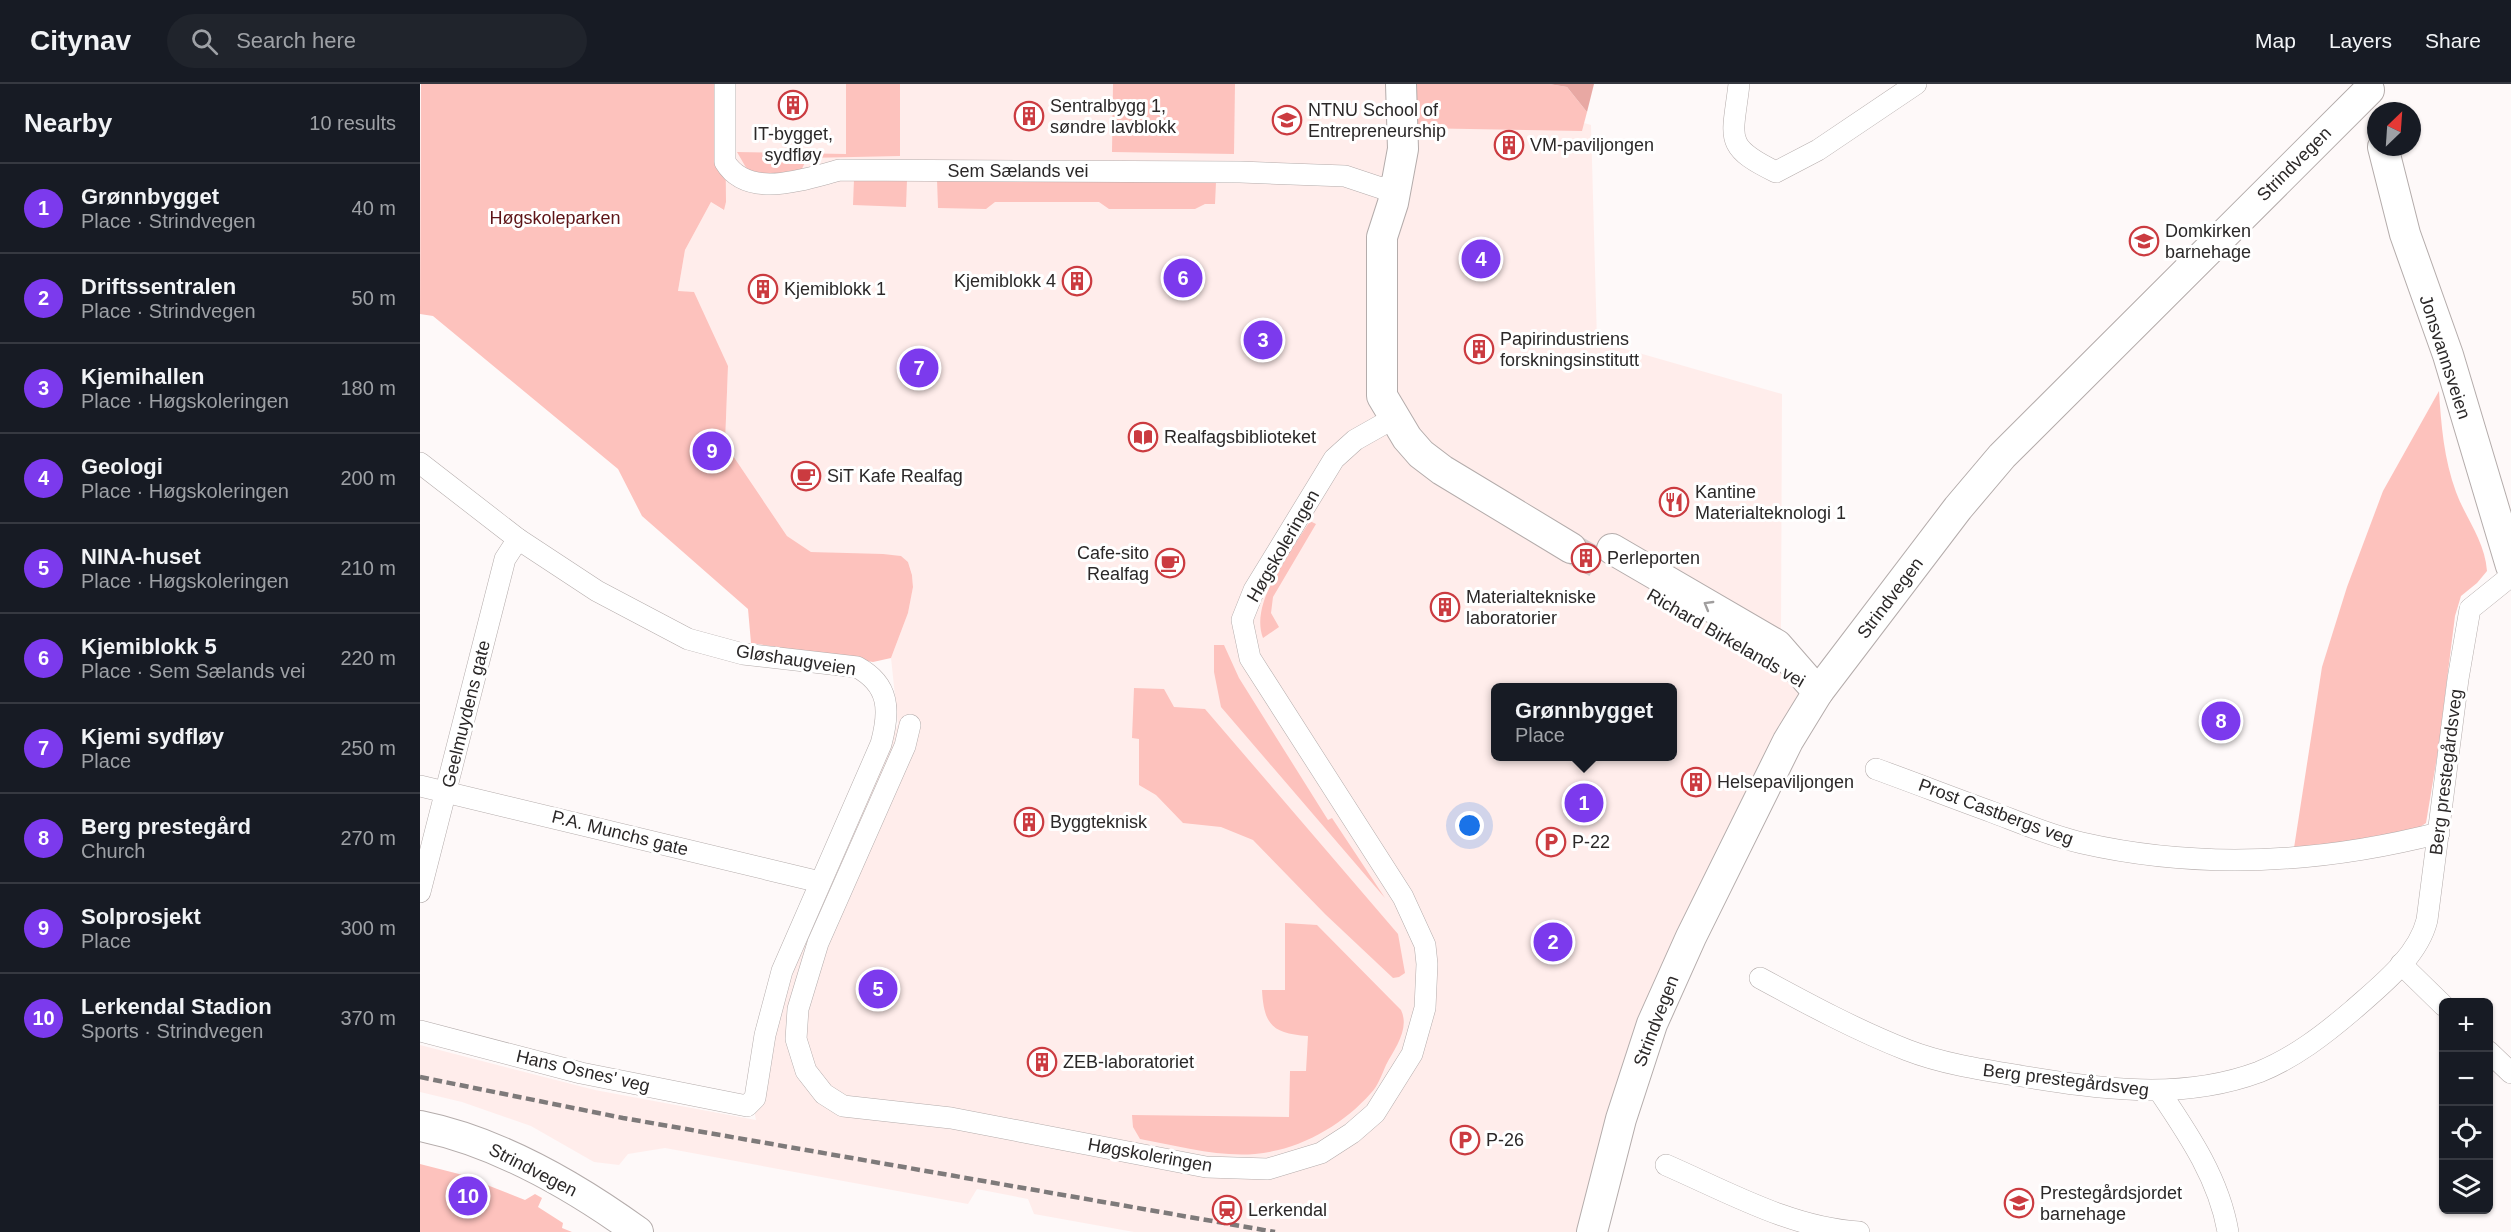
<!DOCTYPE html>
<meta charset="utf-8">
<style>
body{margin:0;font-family:Helvetica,sans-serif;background:#20242c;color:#f1f3f6}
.controls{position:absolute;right:18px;bottom:18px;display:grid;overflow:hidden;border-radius:9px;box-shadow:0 2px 4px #0004}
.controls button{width:54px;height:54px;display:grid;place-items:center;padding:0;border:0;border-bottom:2px solid #363941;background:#171b24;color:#f1f3f6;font:30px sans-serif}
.compass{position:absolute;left:1947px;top:18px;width:54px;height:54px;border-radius:50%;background:#171b24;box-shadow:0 2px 4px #0004;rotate:25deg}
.you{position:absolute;left:1050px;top:742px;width:21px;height:21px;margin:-15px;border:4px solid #fff;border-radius:50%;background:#1a73e8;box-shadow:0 0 0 9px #1a73e833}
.badge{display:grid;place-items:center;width:39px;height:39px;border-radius:50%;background:#7c3aed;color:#fff;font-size:20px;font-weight:700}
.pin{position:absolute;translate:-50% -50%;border:3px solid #fff;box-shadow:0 2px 6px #0006}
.popup{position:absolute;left:1071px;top:599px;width:186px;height:78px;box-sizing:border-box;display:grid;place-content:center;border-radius:9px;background:#171b24;filter:drop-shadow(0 2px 4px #0005);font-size:20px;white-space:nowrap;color:#9ea1a6}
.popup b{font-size:22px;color:#f1f3f6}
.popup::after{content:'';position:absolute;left:50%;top:100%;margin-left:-12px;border:12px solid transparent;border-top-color:#171b24}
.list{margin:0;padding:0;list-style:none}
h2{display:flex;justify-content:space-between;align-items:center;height:78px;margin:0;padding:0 24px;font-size:26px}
h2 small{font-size:20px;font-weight:400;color:#9ea1a6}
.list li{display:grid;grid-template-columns:39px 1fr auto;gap:18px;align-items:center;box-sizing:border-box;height:90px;padding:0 24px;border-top:2px solid #363941}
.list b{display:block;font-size:22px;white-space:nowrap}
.list p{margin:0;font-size:20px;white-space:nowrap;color:#9ea1a6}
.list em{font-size:20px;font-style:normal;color:#9ea1a6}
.icon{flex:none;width:33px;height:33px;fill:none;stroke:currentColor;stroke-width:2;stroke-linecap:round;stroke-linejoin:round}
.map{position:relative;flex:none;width:2091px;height:1148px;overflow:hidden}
header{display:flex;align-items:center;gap:36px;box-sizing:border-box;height:84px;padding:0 30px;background:#171b24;border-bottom:2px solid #363941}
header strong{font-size:28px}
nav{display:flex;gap:33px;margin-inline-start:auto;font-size:21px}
.search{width:420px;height:54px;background:#20242c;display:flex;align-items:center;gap:15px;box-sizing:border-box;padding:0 21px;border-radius:33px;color:#9ea1a6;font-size:22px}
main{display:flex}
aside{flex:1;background:#171b24}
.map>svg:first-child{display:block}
.built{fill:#ffedeb;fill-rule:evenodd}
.green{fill:#fdc2bd}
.forest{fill:#e8a8a3}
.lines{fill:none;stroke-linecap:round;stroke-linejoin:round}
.secondary-tunnel{stroke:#d4cfcf;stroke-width:30;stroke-dasharray:30 15;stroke-linecap:butt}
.street-casing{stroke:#b4acab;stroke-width:22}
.secondary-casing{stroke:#b4acab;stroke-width:32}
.street{stroke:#fff;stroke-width:21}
.secondary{stroke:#fff;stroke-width:30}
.rail{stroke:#7e7a7a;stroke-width:4.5;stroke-dasharray:9 4.5;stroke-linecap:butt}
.oneway{stroke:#a09e9e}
.labels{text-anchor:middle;stroke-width:6;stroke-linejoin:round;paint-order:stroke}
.poi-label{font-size:18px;fill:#2b2828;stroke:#fff;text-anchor:start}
.street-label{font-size:18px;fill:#2b2828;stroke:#fff}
.park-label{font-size:18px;fill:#5e1417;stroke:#fff}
</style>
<header>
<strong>Citynav</strong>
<div class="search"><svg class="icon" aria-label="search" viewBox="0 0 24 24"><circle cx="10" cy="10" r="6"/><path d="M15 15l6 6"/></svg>Search here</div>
<nav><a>Map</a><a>Layers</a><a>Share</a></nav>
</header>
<main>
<aside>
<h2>Nearby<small>10 results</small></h2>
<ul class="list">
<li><span class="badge">1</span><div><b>Grønnbygget</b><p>Place · Strindvegen</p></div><em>40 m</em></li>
<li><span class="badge">2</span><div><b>Driftssentralen</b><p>Place · Strindvegen</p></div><em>50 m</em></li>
<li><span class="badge">3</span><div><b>Kjemihallen</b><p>Place · Høgskoleringen</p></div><em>180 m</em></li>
<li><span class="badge">4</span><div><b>Geologi</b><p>Place · Høgskoleringen</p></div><em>200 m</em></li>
<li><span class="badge">5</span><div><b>NINA-huset</b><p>Place · Høgskoleringen</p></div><em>210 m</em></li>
<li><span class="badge">6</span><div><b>Kjemiblokk 5</b><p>Place · Sem Sælands vei</p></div><em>220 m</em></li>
<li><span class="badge">7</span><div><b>Kjemi sydfløy</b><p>Place</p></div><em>250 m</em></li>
<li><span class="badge">8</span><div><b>Berg prestegård</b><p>Church</p></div><em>270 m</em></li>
<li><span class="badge">9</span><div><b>Solprosjekt</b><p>Place</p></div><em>300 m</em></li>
<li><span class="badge">10</span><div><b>Lerkendal Stadion</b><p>Sports · Strindvegen</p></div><em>370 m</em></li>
</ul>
</aside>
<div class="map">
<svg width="2091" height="1148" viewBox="0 0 2091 1148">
<rect width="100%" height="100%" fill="#fef9f9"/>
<path class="built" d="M305 0H1032L1171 41 1177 257 1362 310 1361 550 1398 608 1271 853 1172 1148H714L614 1130 608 1115 557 1105 548 1120 245 1064 208 1070 199 1081 174 1078 111 1042 42 1018 0 1008V961L175 1006 336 1036 332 1015 345 951 478 640 471 574 488 529 493 502 492 490 488 478 480 472 391 468 367 452 305 360 308 282 258 207 265 166 291 118 303 126 306 118ZM1076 604H1252V672H1076Z"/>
<g class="green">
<path d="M1 0H305L306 118 304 126 291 118 265 166 258 207 274 208 308 282 305 360 367 452 391 468 463 470 481 472 488 478 492 491 493 503 488 529 471 574 453 578 331 559 328 525 222 432 198 385 13 232 0 230Z"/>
<path d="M426 0H480V72L387 74 380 89 366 93 328 87 317 68 426 70Z"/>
<path d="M693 0H815L814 70 692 68Z"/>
<path d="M995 0H1129L1147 3 1167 28 1162 47 994 44Z"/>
<path d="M434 95 487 96 486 123 433 121Z"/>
<path d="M517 95 796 98 795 120H785L775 125H689L679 118H575L566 125 518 124Z"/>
<path d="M2019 307C2021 340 2024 376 2036 408 2046 435 2065 457 2067 487L2057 499 2041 512 2035 532 2018 667 2006 739C1976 762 1912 760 1874 764L1902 583 1927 503 1963 407Z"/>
<path d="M890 437 896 440 853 513 851 529 859 543 843 554C829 518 872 466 890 437Z"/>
<path d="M794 561H804L819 594 908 736 912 734 965 814 801 623 794 588Z"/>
<path d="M714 604 744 605 754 623 785 625 978 850 985 889 979 893 973 894 905 830 833 756 801 743 763 739 736 711 719 701V655L712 654Z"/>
<path d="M865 839 897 841 981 926C990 945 975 964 966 981 962 990 958 1002 951 1009 922 1042 879 1066 835 1070 797 1073 758 1062 720 1055L713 1043 712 1031 869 1033 870 987H886L888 952C853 949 844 942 842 906H865Z"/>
<path d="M0 1080 39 1090 105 1116 115 1110 122 1114 118 1123 143 1139 142 1144 152 1148H0Z"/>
</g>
<path class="forest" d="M1129 0H1174L1167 28 1147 3Z"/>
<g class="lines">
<path class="secondary-tunnel" d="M1151 464 1182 482"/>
<g class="street-casing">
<g id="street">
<path d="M305 0V78C328 116 384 95 420 86L820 88 925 92 961 104 977 100"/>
<path d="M1319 0C1313 54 1302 62 1356 88L1398 66 1496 0"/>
<path d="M0 379 98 455 177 507 268 555 323 570 437 583C470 601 470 627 461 660L362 887 345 951 335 1014 327 1022 161 989 0 947"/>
<path d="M490 641 485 662 398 859 378 925 376 955 386 987 404 1010 423 1022 531 1034 786 1083 848 1085 901 1069 932 1049 955 1029 992 970 1005 924 1007 880 1005 861 983 813 830 574 822 536 834 506 914 375 935 356 974 334"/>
<path d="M1456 685C1495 699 1533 714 1572 728 1601 739 1631 752 1662 759 1781 786 1902 779 2019 749"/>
<path d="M0 702 400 798"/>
<path d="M0 808 85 475 98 455"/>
<path d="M1981 880 2024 922"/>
<path d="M1340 894C1388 920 1436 946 1487 966 1523 980 1563 986 1601 992 1681 1005 1761 1017 1839 988 1874 974 1905 950 1933 926 1960 902 1998 873 2007 836L2038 595 2050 525 2091 492"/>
<path d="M2068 967 2091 989"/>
<path d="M1740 1008C1769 1051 1799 1095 1808 1148"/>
<path d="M1246 1081C1308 1108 1371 1144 1439 1148"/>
</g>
</g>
<g class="secondary-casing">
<g id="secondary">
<path d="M981 0 983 65 973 119 962 153V312L987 354 1001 370 1022 386 1151 464"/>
<path d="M1963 63 1985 150 2028 271 2091 482"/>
<path d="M1192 465 1357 561 1398 608"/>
<path d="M0 1042C79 1058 153 1101 218 1148"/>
<path d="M1172 1148 1201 1035 1232 940 1271 853 1368 657 1398 608 1538 424 1582 372 1949 6"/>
</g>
</g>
<use href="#street" class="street"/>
<use href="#secondary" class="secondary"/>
<path class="rail" d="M0 993 203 1034 855 1148"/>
</g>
<defs><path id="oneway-chevron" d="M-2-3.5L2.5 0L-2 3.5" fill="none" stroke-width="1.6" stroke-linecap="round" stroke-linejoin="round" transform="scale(1.5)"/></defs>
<use class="oneway" href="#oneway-chevron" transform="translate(1288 521) rotate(-150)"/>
<defs>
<g id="building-ring" transform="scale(1.5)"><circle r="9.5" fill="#fff" stroke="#cb3b40" stroke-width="1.5"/><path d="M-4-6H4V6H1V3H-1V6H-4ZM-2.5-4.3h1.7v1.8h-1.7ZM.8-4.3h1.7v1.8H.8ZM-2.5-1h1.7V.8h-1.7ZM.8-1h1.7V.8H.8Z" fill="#cb3b40"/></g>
<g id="university-ring" transform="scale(1.5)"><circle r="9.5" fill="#fff" stroke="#cb3b40" stroke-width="1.5"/><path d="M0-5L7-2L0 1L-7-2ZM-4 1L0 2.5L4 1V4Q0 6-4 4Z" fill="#cb3b40"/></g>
<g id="school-ring" transform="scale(1.5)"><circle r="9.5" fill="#fff" stroke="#cb3b40" stroke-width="1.5"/><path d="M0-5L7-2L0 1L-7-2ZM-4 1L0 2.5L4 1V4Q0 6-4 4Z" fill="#cb3b40"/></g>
<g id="library-ring" transform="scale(1.5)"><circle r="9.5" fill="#fff" stroke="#cb3b40" stroke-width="1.5"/><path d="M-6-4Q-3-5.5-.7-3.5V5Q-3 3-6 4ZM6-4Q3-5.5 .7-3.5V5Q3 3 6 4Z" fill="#cb3b40"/></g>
<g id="cafe-ring" transform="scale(1.5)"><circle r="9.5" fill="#fff" stroke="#cb3b40" stroke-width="1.5"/><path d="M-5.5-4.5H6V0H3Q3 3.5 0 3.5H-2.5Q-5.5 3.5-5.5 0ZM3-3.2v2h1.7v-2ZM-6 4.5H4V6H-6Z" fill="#cb3b40"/></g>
<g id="restaurant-ring" transform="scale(1.5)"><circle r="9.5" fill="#fff" stroke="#cb3b40" stroke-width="1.5"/><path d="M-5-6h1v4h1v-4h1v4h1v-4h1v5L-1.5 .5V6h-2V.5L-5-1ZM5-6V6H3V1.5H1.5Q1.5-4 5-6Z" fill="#cb3b40"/></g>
<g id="parking-ring" transform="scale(1.5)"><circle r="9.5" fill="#fff" stroke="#cb3b40" stroke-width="1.5"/><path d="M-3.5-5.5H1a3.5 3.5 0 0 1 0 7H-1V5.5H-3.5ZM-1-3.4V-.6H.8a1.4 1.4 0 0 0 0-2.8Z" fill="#cb3b40"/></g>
<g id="station-ring" transform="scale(1.5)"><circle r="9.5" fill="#fff" stroke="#cb3b40" stroke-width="1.5"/><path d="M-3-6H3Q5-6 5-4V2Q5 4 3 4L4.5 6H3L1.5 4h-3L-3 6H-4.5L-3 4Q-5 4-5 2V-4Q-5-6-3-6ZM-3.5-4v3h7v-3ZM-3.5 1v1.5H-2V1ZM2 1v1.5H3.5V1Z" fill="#cb3b40"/></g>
</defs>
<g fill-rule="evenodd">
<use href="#building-ring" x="373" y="21"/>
<use href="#building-ring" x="609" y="32"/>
<use href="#university-ring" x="867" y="36"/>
<use href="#building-ring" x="1089" y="61"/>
<use href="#school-ring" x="1724" y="157"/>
<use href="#building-ring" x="657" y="197"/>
<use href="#building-ring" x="343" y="205"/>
<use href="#building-ring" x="1059" y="265"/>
<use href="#library-ring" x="723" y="353"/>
<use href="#cafe-ring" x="386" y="392"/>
<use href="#restaurant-ring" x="1254" y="418"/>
<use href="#building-ring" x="1166" y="474"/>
<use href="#cafe-ring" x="750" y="479"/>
<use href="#building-ring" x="1025" y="523"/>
<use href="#building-ring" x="1276" y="698"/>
<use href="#building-ring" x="609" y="738"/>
<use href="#parking-ring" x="1131" y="758"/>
<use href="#building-ring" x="622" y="978"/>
<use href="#parking-ring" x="1045" y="1056"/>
<use href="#school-ring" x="1599" y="1119"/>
<use href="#station-ring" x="807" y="1126"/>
</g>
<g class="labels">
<g class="poi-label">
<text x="630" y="28">Sentralbygg 1,<tspan x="630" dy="21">søndre lavblokk</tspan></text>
<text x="888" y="32">NTNU School of<tspan x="888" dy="21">Entrepreneurship</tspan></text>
<text x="373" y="56" text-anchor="middle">IT-bygget,<tspan x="373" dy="21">sydfløy</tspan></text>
<text x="1110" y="67">VM-paviljongen</text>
<text x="1745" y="153">Domkirken<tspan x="1745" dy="21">barnehage</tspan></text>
<text x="636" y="203" text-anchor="end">Kjemiblokk 4</text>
<text x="364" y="211">Kjemiblokk 1</text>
<text x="1080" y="261">Papirindustriens<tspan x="1080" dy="21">forskningsinstitutt</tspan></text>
<text x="744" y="359">Realfagsbiblioteket</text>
<text x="407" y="398">SiT Kafe Realfag</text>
<text x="1275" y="414">Kantine<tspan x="1275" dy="21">Materialteknologi 1</tspan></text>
<text x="729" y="475" text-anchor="end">Cafe-sito<tspan x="729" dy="21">Realfag</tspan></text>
<text x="1187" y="480">Perleporten</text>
<text x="1046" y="519">Materialtekniske<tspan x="1046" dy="21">laboratorier</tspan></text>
<text x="1297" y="704">Helsepaviljongen</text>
<text x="630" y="744">Byggteknisk</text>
<text x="1152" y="764">P-22</text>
<text x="643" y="984">ZEB-laboratoriet</text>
<text x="1066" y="1062">P-26</text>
<text x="1620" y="1115">Prestegårdsjordet<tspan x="1620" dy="21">barnehage</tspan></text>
<text x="828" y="1132">Lerkendal</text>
</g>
<g class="street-label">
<text transform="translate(1874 80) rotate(-45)" y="6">Strindvegen</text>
<text x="598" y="93">Sem Sælands vei</text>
<text transform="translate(2025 273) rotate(72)" y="6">Jonsvannsveien</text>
<text transform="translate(863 462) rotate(-60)" y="6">Høgskoleringen</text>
<text transform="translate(1470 514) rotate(-53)" y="6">Strindvegen</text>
<text transform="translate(1306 554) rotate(30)" y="6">Richard Birkelands vei</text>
<text transform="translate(376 576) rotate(9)" y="6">Gløshaugveien</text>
<text transform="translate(46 630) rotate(-76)" y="6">Geelmuydens gate</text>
<text transform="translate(2026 688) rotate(-83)" y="6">Berg prestegårdsveg</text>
<text transform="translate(1576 728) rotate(20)" y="6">Prost Castbergs veg</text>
<text transform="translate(200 749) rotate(14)" y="6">P.A. Munchs gate</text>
<text transform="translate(1236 937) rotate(-69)" y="6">Strindvegen</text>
<text transform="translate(163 987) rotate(13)" y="6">Hans Osnes' veg</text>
<text transform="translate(1646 996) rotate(7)" y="6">Berg prestegårdsveg</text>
<text transform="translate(730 1071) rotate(10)" y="6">Høgskoleringen</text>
<text transform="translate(113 1086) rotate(27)" y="6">Strindvegen</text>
</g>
<g class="park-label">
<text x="135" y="140">Høgskoleparken</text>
</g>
</g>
</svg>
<div class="controls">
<button>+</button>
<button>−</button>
<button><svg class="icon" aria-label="locate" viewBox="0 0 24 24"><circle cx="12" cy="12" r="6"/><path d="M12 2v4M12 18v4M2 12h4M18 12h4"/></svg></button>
<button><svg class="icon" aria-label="layers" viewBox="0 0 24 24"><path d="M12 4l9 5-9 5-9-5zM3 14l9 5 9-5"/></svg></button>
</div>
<svg class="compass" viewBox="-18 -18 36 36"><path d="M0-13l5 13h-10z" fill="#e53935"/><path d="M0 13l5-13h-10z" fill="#9ea1a6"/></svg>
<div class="you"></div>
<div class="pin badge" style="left:1164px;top:719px">1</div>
<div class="popup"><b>Grønnbygget</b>Place</div>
<div class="pin badge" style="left:1133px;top:858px">2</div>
<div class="pin badge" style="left:843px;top:256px">3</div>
<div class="pin badge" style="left:1061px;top:175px">4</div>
<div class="pin badge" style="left:458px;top:905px">5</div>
<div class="pin badge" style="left:763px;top:194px">6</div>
<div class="pin badge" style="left:499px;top:284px">7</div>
<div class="pin badge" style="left:1801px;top:637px">8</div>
<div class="pin badge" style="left:292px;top:367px">9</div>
<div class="pin badge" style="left:48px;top:1112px">10</div>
</div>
</main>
